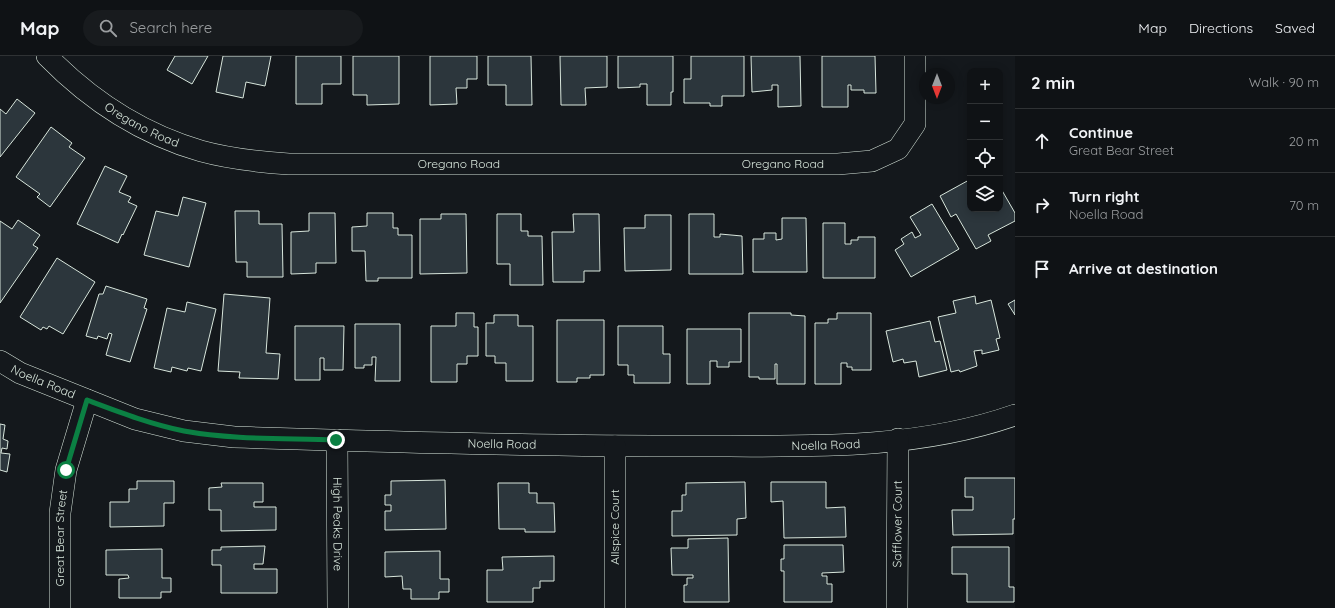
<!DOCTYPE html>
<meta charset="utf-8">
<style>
body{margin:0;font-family:Quicksand,sans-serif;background:#181b1e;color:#f1f3f6}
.controls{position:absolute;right:12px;top:12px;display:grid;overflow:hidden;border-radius:8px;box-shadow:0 2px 10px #0003}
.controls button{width:36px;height:36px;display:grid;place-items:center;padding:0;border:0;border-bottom:1px solid #2f3234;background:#0f1215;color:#f1f3f6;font:20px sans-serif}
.compass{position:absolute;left:919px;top:12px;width:36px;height:36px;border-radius:50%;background:#0f1215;box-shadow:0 2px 10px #0003;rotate:180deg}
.stop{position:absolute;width:12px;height:12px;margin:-9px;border:3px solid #0b8043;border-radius:50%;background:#fff}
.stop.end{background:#0b8043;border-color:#fff;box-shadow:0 1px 4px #0008}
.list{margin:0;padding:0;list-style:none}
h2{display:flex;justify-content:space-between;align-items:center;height:52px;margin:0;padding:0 16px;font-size:17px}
h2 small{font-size:13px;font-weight:400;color:#9b9ea0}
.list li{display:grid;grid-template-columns:26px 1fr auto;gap:12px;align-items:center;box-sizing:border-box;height:64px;padding:0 16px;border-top:1px solid #2f3234}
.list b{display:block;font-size:15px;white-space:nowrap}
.list p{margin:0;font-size:13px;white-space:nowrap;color:#9b9ea0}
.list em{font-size:13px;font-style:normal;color:#9b9ea0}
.icon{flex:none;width:22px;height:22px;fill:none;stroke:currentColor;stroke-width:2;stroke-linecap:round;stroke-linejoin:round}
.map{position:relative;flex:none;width:1015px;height:552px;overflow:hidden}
header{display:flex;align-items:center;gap:24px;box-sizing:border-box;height:56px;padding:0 20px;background:#0f1215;border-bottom:1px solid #2f3234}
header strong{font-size:19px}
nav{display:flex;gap:22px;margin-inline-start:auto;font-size:14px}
.search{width:280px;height:36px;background:#181b1e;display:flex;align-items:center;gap:10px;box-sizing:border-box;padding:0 14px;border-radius:22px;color:#9b9ea0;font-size:15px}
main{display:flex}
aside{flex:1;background:#0f1215}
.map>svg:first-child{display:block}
.building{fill:#2c363c;stroke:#d8e6dc}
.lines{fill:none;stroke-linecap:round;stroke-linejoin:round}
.street-casing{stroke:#d8e6dc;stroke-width:22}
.street{stroke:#14181c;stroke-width:21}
.route{stroke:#0b8043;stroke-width:5}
.labels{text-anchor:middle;stroke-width:3;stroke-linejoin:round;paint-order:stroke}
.street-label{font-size:12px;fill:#d8e6dc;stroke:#14181c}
</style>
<header>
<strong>Map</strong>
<div class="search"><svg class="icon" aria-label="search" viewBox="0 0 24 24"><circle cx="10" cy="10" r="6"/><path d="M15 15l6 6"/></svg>Search here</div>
<nav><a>Map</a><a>Directions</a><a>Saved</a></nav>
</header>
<main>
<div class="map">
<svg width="1015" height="552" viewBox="0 0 1015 552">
<rect width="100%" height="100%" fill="#14181c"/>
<g class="building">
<path d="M175 0H208L192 28 167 14Z"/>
<path d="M223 0H271L265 30 246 26 243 42 216 36Z"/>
<path d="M296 0H341V28H322V48H296Z"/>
<path d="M353 0H399V48L367 49V39H353Z"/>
<path d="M430 0H477V23H467V32H456L457 48 430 49Z"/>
<path d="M488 0H531L532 49H506V29H488Z"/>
<path d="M560 0H607V31L585 32 586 49H561Z"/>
<path d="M618 0H673V36H671V49H647V28H640V31L618 32Z"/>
<path d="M691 0H744V40H722V50H710V47H684V23H691Z"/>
<path d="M751 0H800L801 50 778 51V29H772V34L752 36Z"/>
<path d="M822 0H875L876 37H864V34H851V29H848V51H822Z"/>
<path d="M17 43 35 57 0 101V53L6 58Z"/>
<path d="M51 71 72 87 69 91 85 102 50 151 37 141 40 138 16 121Z"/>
<path d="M105 110 127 120 119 136 131 141 128 146 137 150 123 179 122 178 118 187 77 168Z"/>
<path d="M969 124 970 153H1000V131L1015 157V165L988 179 991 185 976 193 956 158 951 161 940 140Z"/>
<path d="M183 141 206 147 189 211 144 199 156 155 178 160Z"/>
<path d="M932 148 959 193 911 221 895 194 904 188 901 183 912 176 915 182 921 179 910 161Z"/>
<path d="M235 155H259V168H282L283 221H247V206H236Z"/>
<path d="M309 157H335L336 207H316V217L291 218V176L309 175Z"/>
<path d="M367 157H393V172H398V179H412V222H378V225H366L365 195H352V171L367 170Z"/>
<path d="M441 158H466L467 217 420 218V163H441Z"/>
<path d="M497 158H521V175H528V180H542L543 229H510V208H497Z"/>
<path d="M573 158H599L600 215H584V226H553L552 176H574Z"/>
<path d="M689 158H714V181H720V178L742 180 743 218H689Z"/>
<path d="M645 159H671V214L625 215 624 172H645Z"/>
<path d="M782 162H806L807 216H753V183H764V177H776V184L782 183Z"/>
<path d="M18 164 40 179 33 189 38 192 0 247V165L12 173Z"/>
<path d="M823 167H845V188H851V184H858V181H875V222H823Z"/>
<path d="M57 202 95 226 63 278 49 270 47 273 43 271 41 274 20 261Z"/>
<path d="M106 230 147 243 144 252 147 253 130 306 106 299 112 278 109 277 107 283 98 280 97 283 86 280 99 238H103Z"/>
<path d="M224 238 270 242 266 297 280 298 278 323 239 322 240 316 218 315Z"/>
<path d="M975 240 976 248 991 244 1000 282 996 283 999 294 982 298V294L974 295 977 310 960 316 959 314 951 316 938 261 956 257 953 245Z"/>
<path d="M1015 244V259L1008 248Z"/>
<path d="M187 246 216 253 201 315 188 312 187 315 172 311 171 316 154 312 167 252 185 256Z"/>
<path d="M456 257H474V271H478V300H467V308H457V326H431V270H456Z"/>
<path d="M749 257H791V259L805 260V328H777V308H775V323H759V321H749Z"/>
<path d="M837 257H871V314H852V311H847V307H841V328H815V267H828V263H837Z"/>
<path d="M494 259H518V270H533V325H506V307H495V300H486V267H494Z"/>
<path d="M557 264H604V319H590V322H577V326H557Z"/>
<path d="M930 265 935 286 940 285 947 314 919 321 916 305 904 307 903 303 893 306 886 275Z"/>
<path d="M355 268H400V325H375L376 301H372V309H364V312H355Z"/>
<path d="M295 270H344L343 314H324V302H320V324H295Z"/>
<path d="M618 270H663V298H670V327H634V319H628V309H618Z"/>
<path d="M687 273H741V306H729V311H717V305H710V328H687Z"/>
<path d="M0 368 5 369 3 383 8 385 7 393 2 392 1 397 10 398 7 416 0 414Z"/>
<path d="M965 422H1015V463H1013V478L953 479 952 454H973V441H965Z"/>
<path d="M445 424 446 473 385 474V455H391V449H385V439H391V425Z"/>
<path d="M137 425H174V447H164V470L110 471V446H129V433H137Z"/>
<path d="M745 426 746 462 737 463V479L672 480V455H682V439H686V427Z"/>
<path d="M771 426H826V452L845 451 846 481 784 482 783 445 771 446Z"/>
<path d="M221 427H263V446H254V451H276V474L221 475V454H209V432L222 431Z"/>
<path d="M498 427H529V437H537V447H554L555 476H525V473H499Z"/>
<path d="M728 482 729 546H684V529H687V522H693V519H672L671 492H688V483Z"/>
<path d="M784 489H843L844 516 822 517V520H827V528H832V546H784V515H781V503H784Z"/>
<path d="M265 490 263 508H254V513H277V537H221V509H212V494H221V491Z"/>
<path d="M952 491H1009V531H1014V546H967V518H952Z"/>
<path d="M162 493V522H171V536H161V542H119V523L129 522 128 519H106V494Z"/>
<path d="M440 495V523H449V536H439V543H411V533H403L402 520 385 521V496Z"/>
<path d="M554 500V525H540V532H533V546H487V514H503L502 501Z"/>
</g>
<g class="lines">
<g class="street-casing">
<g id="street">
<path id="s1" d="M47 0C90 44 142 78 201 95 230 103 259 106 289 108H838L872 105 898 93 915 68V0"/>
<path id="s2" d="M0 305 20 317 135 363 184 375 234 381C388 386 541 390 695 390 802 390 913 395 1015 359"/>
<path id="s3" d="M337 384 338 552"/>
<path d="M615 390V552"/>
<path id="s4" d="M60 552V457L66 414 87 344"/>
<path id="s5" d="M897 552 898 383"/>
</g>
</g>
<use href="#street" class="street"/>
</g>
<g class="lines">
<path class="route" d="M66 414 87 344C119 356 150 368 184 375 233 384 286 382 336 384"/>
</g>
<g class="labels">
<g class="street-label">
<text dy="4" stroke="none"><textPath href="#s1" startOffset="118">Oregano Road</textPath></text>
<text dy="4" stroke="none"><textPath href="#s1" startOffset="442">Oregano Road</textPath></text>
<text dy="4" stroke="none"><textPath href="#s1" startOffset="766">Oregano Road</textPath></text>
<text dy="4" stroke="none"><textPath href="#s2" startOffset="48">Noella Road</textPath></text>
<text dy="4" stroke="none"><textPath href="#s2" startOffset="516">Noella Road</textPath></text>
<text dy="4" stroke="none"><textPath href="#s2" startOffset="840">Noella Road</textPath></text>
<text dy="4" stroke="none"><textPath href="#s3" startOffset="84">High Peaks Drive</textPath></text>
<text dy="4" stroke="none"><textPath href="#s5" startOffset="84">Safflower Court</textPath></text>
<text transform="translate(615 471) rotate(-90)" y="4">Allspice Court</text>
<text dy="4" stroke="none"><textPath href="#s4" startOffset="70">Great Bear Street</textPath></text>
</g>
</g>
</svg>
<div class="controls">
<button>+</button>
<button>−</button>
<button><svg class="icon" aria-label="locate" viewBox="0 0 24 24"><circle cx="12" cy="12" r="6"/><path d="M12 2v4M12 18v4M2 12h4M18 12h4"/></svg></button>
<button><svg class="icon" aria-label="layers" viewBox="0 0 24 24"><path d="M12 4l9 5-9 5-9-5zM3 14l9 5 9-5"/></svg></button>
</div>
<svg class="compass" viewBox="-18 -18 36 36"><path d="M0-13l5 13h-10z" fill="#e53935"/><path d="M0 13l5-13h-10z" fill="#9b9ea0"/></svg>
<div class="stop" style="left:66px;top:414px"></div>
<div class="stop end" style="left:336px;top:384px"></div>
</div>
<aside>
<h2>2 min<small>Walk · 90 m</small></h2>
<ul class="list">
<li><svg class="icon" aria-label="ahead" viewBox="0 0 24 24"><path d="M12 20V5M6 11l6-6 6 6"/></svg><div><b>Continue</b><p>Great Bear Street</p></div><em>20 m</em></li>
<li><svg class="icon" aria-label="right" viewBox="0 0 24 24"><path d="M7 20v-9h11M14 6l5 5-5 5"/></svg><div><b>Turn right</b><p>Noella Road</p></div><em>70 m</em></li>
<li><svg class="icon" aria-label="arrive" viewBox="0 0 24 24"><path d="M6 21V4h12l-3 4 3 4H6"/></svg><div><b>Arrive at destination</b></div></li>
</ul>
</aside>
</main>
